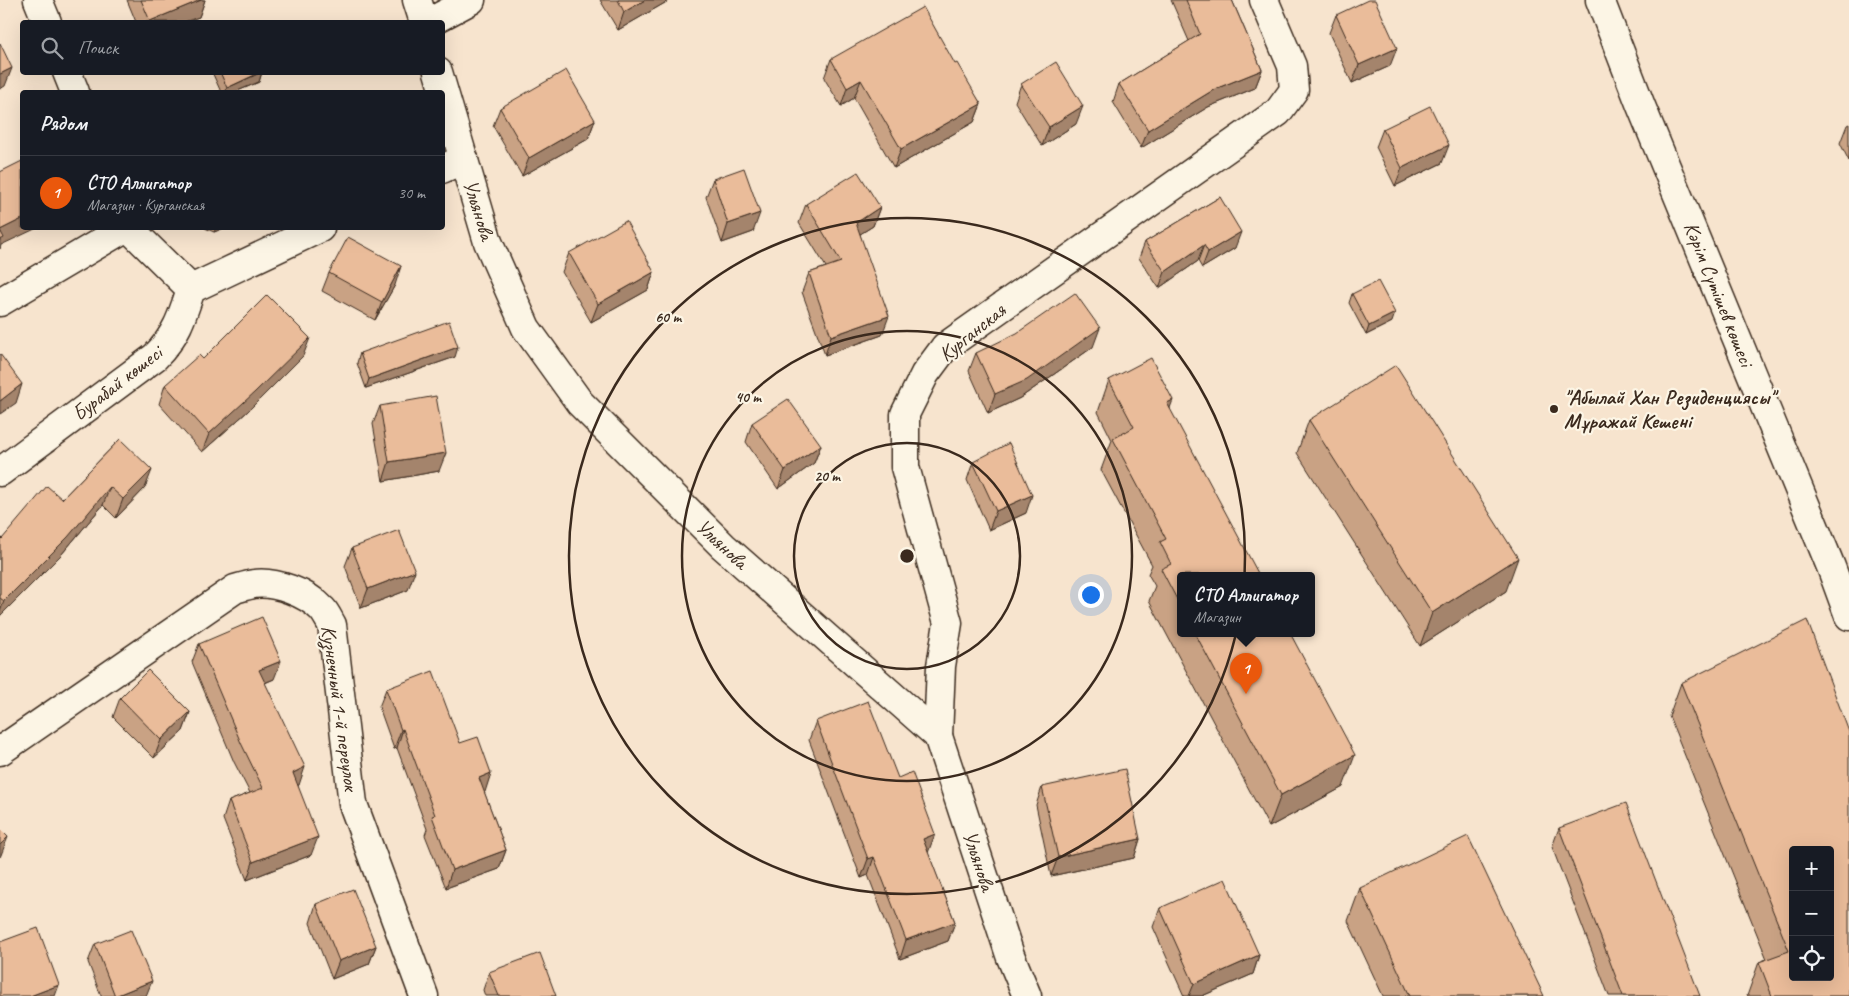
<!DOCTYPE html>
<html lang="ru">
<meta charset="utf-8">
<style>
body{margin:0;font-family:Caveat,sans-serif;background:#242831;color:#f1f3f6}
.controls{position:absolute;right:15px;bottom:15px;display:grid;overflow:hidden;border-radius:5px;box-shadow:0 5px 20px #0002}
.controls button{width:45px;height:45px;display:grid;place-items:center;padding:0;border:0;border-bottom:1px solid #363941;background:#171b24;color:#f1f3f6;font:25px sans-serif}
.you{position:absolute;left:1090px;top:594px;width:18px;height:18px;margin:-12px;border:4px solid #fff;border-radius:50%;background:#1a73e8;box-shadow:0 0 0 8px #1a73e833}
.badge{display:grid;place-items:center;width:32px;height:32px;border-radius:50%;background:#ea580c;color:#fff;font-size:16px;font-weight:700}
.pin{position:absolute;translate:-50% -41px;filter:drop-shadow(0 1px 2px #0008)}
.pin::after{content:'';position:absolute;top:26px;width:18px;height:15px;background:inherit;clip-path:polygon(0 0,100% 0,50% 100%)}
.popup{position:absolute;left:1177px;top:572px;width:138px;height:65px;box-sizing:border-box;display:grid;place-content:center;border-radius:5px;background:#171b24;filter:drop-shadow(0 1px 4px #0005);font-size:16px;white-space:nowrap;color:#9ea1a6}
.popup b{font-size:19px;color:#f1f3f6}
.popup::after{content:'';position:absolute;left:50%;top:100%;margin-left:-10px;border:10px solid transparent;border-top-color:#171b24}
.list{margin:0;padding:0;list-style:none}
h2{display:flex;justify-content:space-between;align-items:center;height:65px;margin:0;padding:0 20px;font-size:21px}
h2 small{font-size:16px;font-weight:400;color:#9ea1a6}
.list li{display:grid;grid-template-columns:32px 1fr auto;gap:15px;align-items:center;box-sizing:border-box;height:75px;padding:0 20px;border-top:1px solid #363941}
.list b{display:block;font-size:19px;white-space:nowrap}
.list p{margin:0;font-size:16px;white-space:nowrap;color:#9ea1a6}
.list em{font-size:16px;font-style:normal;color:#9ea1a6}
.icon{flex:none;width:28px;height:28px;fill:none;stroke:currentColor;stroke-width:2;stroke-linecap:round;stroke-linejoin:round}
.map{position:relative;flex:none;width:1849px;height:996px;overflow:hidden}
.search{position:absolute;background:#171b24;box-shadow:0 5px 20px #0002;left:20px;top:20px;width:425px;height:55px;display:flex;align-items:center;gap:12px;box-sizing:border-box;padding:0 18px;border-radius:5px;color:#9ea1a6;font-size:19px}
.panel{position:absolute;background:#171b24;box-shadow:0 5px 20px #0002;left:20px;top:90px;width:425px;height:140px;border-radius:5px}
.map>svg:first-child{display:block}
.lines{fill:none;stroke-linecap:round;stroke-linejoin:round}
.street-casing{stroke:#3b2a1e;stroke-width:31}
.secondary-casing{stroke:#3b2a1e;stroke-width:31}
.street{stroke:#fcf5e5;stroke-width:28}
.secondary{stroke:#fcf5e5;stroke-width:28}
.wall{fill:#c9a284;stroke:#3b2a1e}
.shaded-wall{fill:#a4846c;stroke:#3b2a1e}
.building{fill:#eabc9a;stroke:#3b2a1e;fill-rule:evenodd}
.ring{fill:none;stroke:#3b2a1e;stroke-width:2.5}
.poi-dot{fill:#3b2a1e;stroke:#fcf5e5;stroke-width:2}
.labels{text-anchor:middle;stroke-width:4.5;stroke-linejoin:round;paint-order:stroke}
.street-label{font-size:21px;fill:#3b2a1e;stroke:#fcf5e5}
.poi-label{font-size:21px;font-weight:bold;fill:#3b2a1e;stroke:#fcf5e5;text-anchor:start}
.centre{fill:#3b2a1e;stroke:#fcf5e5;stroke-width:2.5}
.ring-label{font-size:15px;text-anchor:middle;font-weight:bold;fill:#3b2a1e;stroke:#fcf5e5;stroke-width:4.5;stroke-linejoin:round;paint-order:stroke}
</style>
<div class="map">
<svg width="1849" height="996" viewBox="0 0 1849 996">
<rect width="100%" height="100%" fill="#f7e4ce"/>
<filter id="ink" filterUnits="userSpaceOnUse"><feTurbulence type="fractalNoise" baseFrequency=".02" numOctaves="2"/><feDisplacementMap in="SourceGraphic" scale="10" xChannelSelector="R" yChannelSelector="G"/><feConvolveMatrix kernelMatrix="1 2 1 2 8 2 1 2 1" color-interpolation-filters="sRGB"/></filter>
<g filter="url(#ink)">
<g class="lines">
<g class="street-casing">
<g id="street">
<path d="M38 0 47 22"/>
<path d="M417 0 424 22"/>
<path d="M430 22 471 0"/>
<path d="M67 72 75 92"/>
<path d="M438 72 488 242 526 328 580 403 723 546 938 736 1010 955 1027 996"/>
<path d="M442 169 464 159"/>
<path d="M129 228 191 289"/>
<path d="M0 302 125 228"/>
<path d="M0 472 155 357C176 336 182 317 191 289L320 228"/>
<path d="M938 736 941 666 948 623 905 467V414L925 374 945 347 1278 112 1294 90 1292 66 1264 0"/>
<path d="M0 751 235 589C242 587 248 585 254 584 275 581 307 593 322 609 326 613 329 620 332 625L353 804 424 996"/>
</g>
</g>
<g class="secondary-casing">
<path id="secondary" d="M1600 0 1641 106 1831 567 1849 616"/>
</g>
<use href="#street" class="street"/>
<use href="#secondary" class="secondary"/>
</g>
<g class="wall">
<path d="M127 0H205L199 17 184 22H136Z"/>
<path d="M600 0H670L618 30Z"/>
<path d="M1171 0H1232L1262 70 1255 88 1208 107 1141 148 1113 102 1119 84 1189 41Z"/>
<path d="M1336 15 1390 66 1352 83 1329 33Z"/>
<path d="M831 59 955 64 981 104 974 122 894 168 854 98 841 106 824 78Z"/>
<path d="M212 72H262L259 82 235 92H221Z"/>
<path d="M1021 84 1076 124 1042 146 1015 102Z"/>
<path d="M500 108 595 120 588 139 522 176 493 126Z"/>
<path d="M1849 124V161L1840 143 1847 125Z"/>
<path d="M1383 129 1442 163 1395 186 1376 147Z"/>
<path d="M713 179 753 232 722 243 706 197Z"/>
<path d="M1220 197 1235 248 1202 268 1198 261 1159 288 1139 258 1145 242Z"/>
<path d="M806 204 880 207 873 226 860 234 882 335 825 355 802 292 809 273 826 267 799 223Z"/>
<path d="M205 228H224L214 232Z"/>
<path d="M569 253 654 272 648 290 591 322 562 272Z"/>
<path d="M329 273 395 285 375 320 322 291Z"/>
<path d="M1352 294 1392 322 1366 335 1349 303Z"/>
<path d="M1093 347 1020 398 988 413 969 371 976 353Z"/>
<path d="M360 353 455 357 366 388 357 363Z"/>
<path d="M303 356 248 411 202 452 159 404 165 385 203 359Z"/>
<path d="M1109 380 1170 408 1181 575V633H1290L1343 787 1269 827 1149 601 1155 586 1148 574 1152 565 1101 470 1112 440 1098 412Z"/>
<path d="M380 406 439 471 383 481 373 424Z"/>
<path d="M1309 420 1506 591 1420 646 1297 453Z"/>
<path d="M752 423 821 445 814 463 778 489 746 442Z"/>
<path d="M120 439 145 488 116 518 103 505 61 555 0 616V537L2 539 62 499Z"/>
<path d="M973 462 1026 513 989 530 967 480Z"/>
<path d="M352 548 408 590 361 608 345 566Z"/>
<path d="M199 644 274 679 265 683 299 785H298L311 855 247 880 223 819 229 801 250 793 234 762 192 662Z"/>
<path d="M1681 683 1849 996H1747L1759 962 1767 959 1669 716Z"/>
<path d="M386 689 460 743 491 773 484 792 506 850 499 869 446 888 425 835 427 829 397 748 394 749 379 707Z"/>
<path d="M120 698 190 712 183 731 154 758 113 717Z"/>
<path d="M816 721 928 853 955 922 948 941 900 959 868 875 861 878 809 740Z"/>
<path d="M1042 787 1140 839 1134 858 1051 876 1036 805Z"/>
<path d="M1559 828 1700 996H1609L1552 847Z"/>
<path d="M1360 888 1544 996H1383L1348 921Z"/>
<path d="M316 904 376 946 369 964 332 979 310 923Z"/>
<path d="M1160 908 1259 955 1253 974 1202 996H1184L1153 927Z"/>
<path d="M95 944 146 996H101L88 962Z"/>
<path d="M489 972 556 996H485L483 990Z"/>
</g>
<g class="shaded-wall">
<path d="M201 0H205L199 17 184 22H149L150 21Z"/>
<path d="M645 0H670L618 30 624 12Z"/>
<path d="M1397 48 1390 66 1352 83 1359 65Z"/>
<path d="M12 68 5 86 0 89V74Z"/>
<path d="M1262 70 1255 88 1208 107 1141 148 1148 130 1215 89Z"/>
<path d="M262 72 259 82 235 92H225L227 88Z"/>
<path d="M861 80 854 98 841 106 847 88Z"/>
<path d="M981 104 974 122 894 168 901 149Z"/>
<path d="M1083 106 1076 124 1042 146 1049 127Z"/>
<path d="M595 120 588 139 522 176 529 158Z"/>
<path d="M1449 145 1442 163 1395 186 1402 168Z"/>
<path d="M880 207 873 226 849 241 856 223Z"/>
<path d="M760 213 753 232 722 243 728 224Z"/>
<path d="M22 219V228H37L1 245 0 249V230Z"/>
<path d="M216 228H224L214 232Z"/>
<path d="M1241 232 1235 248 1202 268 1208 252Z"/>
<path d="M1204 245 1198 261 1159 288 1165 272Z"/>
<path d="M401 266 395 285 375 320 382 302Z"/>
<path d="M654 272 648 290 591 322 598 304Z"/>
<path d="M1395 313 1392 322 1366 335 1369 326Z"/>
<path d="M889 316 882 335 825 355 831 336Z"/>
<path d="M1100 328 1093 347 1020 398 988 413 995 394Z"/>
<path d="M310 338 303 356 248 411 202 452 209 434Z"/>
<path d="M458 347 455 357 366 388 369 379Z"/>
<path d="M22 384 16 403 0 414V401Z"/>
<path d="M1173 400 1161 432 1167 403Z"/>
<path d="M821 445 814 463 778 489 785 470Z"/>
<path d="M446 453 439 471 383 481 389 462Z"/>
<path d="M152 470 145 488 116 518 123 499Z"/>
<path d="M110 487 103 505 61 555 0 616V612L4 601Z"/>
<path d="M1032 495 1026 513 989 530 996 511Z"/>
<path d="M1518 558 1506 591 1420 646 1432 613Z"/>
<path d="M415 571 408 590 361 608 368 589Z"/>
<path d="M281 661 274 679 252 688 259 670Z"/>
<path d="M190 712 183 731 154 758 161 740Z"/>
<path d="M403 729 397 748 394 749 401 730Z"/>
<path d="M1355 755 1343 787 1269 827 1281 795Z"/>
<path d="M305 767 299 785 286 791 293 773Z"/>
<path d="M491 773 485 792 472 797 479 778Z"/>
<path d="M935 834 928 853 923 839Z"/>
<path d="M8 837 1 855 0 857V845Z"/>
<path d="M318 837 311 855 247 880 253 862Z"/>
<path d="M1140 839 1134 858 1051 876 1058 857Z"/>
<path d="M506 850 499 869 446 888 452 870Z"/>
<path d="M874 857 868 875 861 878 868 859Z"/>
<path d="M955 922 948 941 900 959 906 940Z"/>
<path d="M376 946 369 964 332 979 339 961Z"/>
<path d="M1259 955 1253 974 1202 996H1189L1194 984Z"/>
<path d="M152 981 146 996H115Z"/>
<path d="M59 985 55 996H30Z"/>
</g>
<g class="building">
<path d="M141 0H201L150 21Z"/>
<path d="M618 0H645L624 12Z"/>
<path d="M1186 0H1232L1262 70 1215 89 1148 130 1119 84 1200 34Z"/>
<path d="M1368 0H1375L1397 48 1359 65 1336 15Z"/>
<path d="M923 7 955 64 957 63 981 104 901 149 861 80 847 88 831 59Z"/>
<path d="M0 43 12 68 0 74Z"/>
<path d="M1056 62 1083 106 1049 127 1021 84Z"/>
<path d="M566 70 595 120 529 158 500 108Z"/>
<path d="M220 72H261L227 88Z"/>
<path d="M1430 106 1449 145 1402 168 1383 129Z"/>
<path d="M22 161V219L0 230V172Z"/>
<path d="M744 168 760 213 728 224 713 179Z"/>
<path d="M858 172 880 207 856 223 889 316 831 336 809 273 841 262 806 204Z"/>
<path d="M1220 197 1241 232 1208 252 1204 245 1165 272 1145 242Z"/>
<path d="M626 221 654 272 598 304 569 253Z"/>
<path d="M0 230 4 238 0 240Z"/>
<path d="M348 237 401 266 382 302 329 273Z"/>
<path d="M1378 281 1395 313 1369 326 1352 294Z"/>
<path d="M1075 293 1100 328 1027 380 995 394 976 353 1017 333Z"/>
<path d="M267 295 310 338 255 392 209 434 165 385 199 355 203 359Z"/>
<path d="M449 321 458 347 369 379 360 353Z"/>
<path d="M0 354 22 384 0 401Z"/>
<path d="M1151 358 1173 400 1167 403 1259 575H1181V607L1161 569 1171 564 1160 542 1166 539 1113 439 1134 427 1109 380Z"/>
<path d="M1396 365 1518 558 1432 613 1309 420Z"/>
<path d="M436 396 446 453 389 462 380 406Z"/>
<path d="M788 399 821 445 785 470 752 423Z"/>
<path d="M120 439 152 470 123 499 110 487 68 537 4 601 0 598V537L2 539 47 486 62 499Z"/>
<path d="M1009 443 1032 495 996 511 973 462Z"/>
<path d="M399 530 415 571 368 589 352 548Z"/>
<path d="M262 617 281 661 259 670 305 767 293 773 318 837 253 862 229 801 263 788 241 743 199 644Z"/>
<path d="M1807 620 1849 732V996H1772L1759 962 1789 951 1681 683ZM1793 850H1830V977H1793Z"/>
<path d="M1195 633H1290L1355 755 1281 795Z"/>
<path d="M148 670 190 712 161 740 120 698Z"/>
<path d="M433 671 460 743 478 737 491 773 479 778 506 850 452 870 432 816 435 815 403 729 401 730 386 689Z"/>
<path d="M868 701 898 778 912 772 935 834 923 839 955 922 906 940 874 857 868 859 816 721Z"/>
<path d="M1125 769 1140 839 1058 857 1042 787Z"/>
<path d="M1626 803 1700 996H1623L1559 828Z"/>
<path d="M0 829 8 837 0 845Z"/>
<path d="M1468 836 1544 996H1410L1360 888Z"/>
<path d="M1225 879 1259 955 1194 984 1160 908Z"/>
<path d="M353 889 376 946 339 961 316 904Z"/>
<path d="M38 928 59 985 30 996H0V942Z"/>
<path d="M131 930 152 981 115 996 95 944Z"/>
<path d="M540 953 556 996H499L489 972Z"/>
</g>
</g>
<g class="ring">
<circle cx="907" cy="556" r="113"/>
<circle cx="907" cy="556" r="225"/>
<circle cx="907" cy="556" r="338"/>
</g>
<circle class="poi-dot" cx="1554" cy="409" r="5"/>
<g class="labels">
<g class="street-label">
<text transform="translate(479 210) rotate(73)" y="7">Ульянова</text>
<text transform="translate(1719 294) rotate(68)" y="7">Кәрім Сүтішев көшесі</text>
<text transform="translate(972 332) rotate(-39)" y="7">Курганская</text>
<text transform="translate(117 383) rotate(-38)" y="7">Бурабай көшесі</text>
<text transform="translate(722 544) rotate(43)" y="7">Ульянова</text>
<text transform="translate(340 708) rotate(82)" y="7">Кузнечный 1-й переулок</text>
<text transform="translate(979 861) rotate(72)" y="7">Ульянова</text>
</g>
<g class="poi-label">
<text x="1564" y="404">"Абылай Хан Резиденциясы"<tspan x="1564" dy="24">Мұражай Кешені</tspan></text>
</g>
</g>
<circle cx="907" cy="556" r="8" class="centre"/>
<g class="ring-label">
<text x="668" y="322">60 m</text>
<text x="748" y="402">40 m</text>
<text x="827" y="481">20 m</text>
</g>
</svg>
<div class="controls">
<button>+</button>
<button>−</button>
<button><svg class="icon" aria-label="locate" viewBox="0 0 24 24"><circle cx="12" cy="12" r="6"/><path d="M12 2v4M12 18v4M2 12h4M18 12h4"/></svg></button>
</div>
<div class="you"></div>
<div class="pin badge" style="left:1246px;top:694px">1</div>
<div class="popup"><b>СТО Аллигатор</b>Магазин</div>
<div class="search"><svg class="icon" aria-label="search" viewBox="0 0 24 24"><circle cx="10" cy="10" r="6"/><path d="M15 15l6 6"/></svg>Поиск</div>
<section class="panel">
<h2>Рядом<small></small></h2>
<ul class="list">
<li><span class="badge">1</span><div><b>СТО Аллигатор</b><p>Магазин · Курганская</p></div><em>30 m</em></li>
</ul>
</section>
</div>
